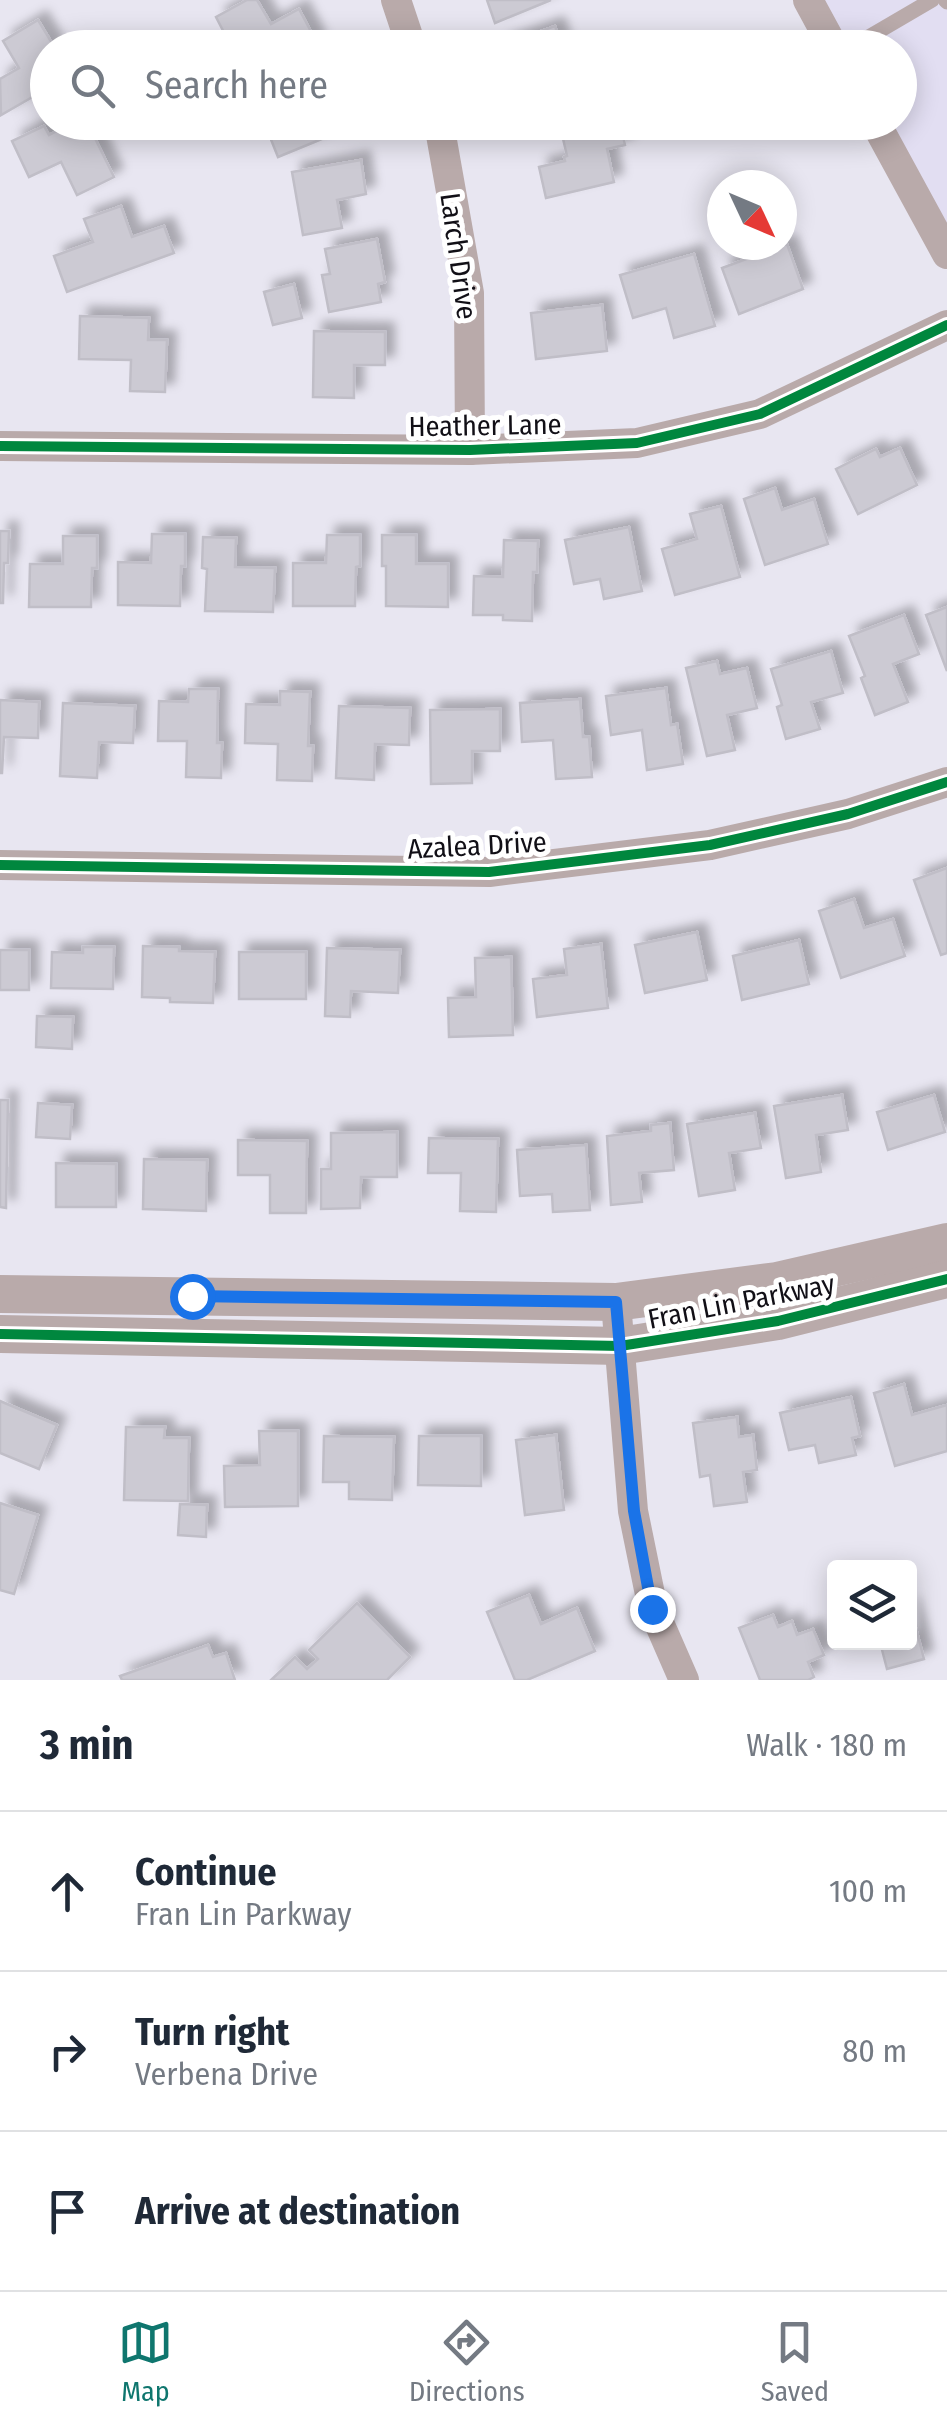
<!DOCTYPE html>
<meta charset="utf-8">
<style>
body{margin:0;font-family:"Fira Sans Condensed",sans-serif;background:#f6f6f7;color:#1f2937}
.controls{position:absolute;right:30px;bottom:30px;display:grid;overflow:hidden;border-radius:10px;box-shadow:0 5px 25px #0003}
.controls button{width:90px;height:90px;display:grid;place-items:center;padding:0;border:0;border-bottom:2px solid #e0e1e3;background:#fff;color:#1f2937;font:50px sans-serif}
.compass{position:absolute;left:707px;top:170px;width:90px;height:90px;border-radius:50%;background:#fff;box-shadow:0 5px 25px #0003;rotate:134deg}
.stop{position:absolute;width:30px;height:30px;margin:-22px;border:8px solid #1a73e8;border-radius:50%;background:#fff}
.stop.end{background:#1a73e8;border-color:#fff;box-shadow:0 2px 10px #0008}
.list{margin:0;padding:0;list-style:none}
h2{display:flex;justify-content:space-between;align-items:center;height:130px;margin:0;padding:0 40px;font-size:42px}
h2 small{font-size:32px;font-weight:400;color:#747a83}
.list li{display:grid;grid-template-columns:65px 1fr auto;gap:30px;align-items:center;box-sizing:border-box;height:160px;padding:0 40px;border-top:2px solid #e0e1e3}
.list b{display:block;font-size:38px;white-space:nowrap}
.list p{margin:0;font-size:32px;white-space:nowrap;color:#747a83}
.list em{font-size:32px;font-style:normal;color:#747a83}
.icon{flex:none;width:55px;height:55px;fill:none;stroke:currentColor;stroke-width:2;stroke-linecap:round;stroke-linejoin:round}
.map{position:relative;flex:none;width:947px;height:1680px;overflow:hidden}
.search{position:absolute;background:#fff;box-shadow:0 5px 25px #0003;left:30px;right:30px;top:30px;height:110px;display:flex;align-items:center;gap:25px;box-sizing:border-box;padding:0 35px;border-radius:55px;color:#747a83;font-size:38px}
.sheet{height:610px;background:#fff}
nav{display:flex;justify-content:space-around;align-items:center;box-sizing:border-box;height:140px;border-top:2px solid #e0e1e3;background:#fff;font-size:28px;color:#747a83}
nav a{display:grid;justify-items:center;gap:5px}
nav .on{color:#0f766e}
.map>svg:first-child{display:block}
.built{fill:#e2def2}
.building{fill:#cccad3;stroke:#c0bec7;stroke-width:2.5;filter:url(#shadow)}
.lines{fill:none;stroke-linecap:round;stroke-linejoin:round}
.service{stroke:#b9aaaa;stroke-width:15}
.minor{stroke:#b9aaaa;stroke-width:30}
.tertiary{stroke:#b9aaaa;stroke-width:38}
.cycleway-casing{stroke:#fff;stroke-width:16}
.cycleway{stroke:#00873e;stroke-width:10}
.route{stroke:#1a73e8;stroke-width:12}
.labels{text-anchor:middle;stroke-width:10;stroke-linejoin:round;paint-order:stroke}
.street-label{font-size:28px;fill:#110f16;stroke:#fff}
</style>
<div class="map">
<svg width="947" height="1680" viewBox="0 0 947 1680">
<defs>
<filter id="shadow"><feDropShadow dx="9" dy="-9" stdDeviation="5" flood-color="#0004"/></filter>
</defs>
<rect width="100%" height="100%" fill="#e8e6f1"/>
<path class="built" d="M811 0H947V246L879 123 900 122V48L837 47Z"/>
<g class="building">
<path d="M247 0H257L271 24 299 9 317 43 308 48H232L216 17Z"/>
<path d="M487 0H551L495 23Z"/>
<path d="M38 20 55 48H48V88L1 115 0 79 19 68 3 41Z"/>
<path d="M555 26 563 48H502L501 45Z"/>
<path d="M74 122H87L114 177 77 195 61 162 29 177 12 141 44 126 49 135Z"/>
<path d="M264 122H349L351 127 278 157Z"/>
<path d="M593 122H620L625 145 607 149 614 182 546 198 539 167 565 161 564 157 567 156 561 130Z"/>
<path d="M361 160 366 194 337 200 342 228 303 235 292 172Z"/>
<path d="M121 206 132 237 164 226 174 253 67 292 54 256 93 242 84 219Z"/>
<path d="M377 239 385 282 378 284 381 302 329 312 322 275 330 274 325 249Z"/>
<path d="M787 244 803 289 739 314 722 268Z"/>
<path d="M694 254 715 326 674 338 666 308 633 318 620 275Z"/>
<path d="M294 284 302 318 273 325 264 292Z"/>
<path d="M602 305 607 351 536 359 531 313Z"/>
<path d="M80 316 149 318 148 340H167L165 392 130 391 131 360 79 359Z"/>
<path d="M314 331 385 332V365H354V398L313 397Z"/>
<path d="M900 448 917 485 858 514 836 469 876 449 880 457Z"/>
<path d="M775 488 782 510 814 499 828 544 765 565 744 499Z"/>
<path d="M721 506 740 577 675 595 662 549 697 539 690 514Z"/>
<path d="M629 527 642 591 604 599 600 579 574 584 565 540Z"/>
<path d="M0 531H9L8 563H4L3 603H0Z"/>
<path d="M152 534H185V566H181L180 606 118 605V562L151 563Z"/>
<path d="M327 535H360V566L356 567 355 606H293V563H326Z"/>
<path d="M382 535H416V564H448V607L386 606V566H382Z"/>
<path d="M63 536H97V568H92L91 607H29L30 564H63Z"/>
<path d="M203 537 236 538 235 567 275 568 273 612 205 611 207 569 202 568Z"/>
<path d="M504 540 538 541 537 572H533L532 621 503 620V615H473L474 576 503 577Z"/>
<path d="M947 607V671L926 615Z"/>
<path d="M904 615 919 654 893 664 908 702 875 715 861 678 865 676 849 636Z"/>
<path d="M831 651 843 693 811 702 820 729 786 739 777 707 782 705 771 669Z"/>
<path d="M717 661 720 674 747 668 757 708 727 715 735 750 707 756 686 668Z"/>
<path d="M666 688 671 725 677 724 683 764 647 770 642 730 611 735 606 696Z"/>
<path d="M189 689H218L217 743H222L221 778 186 777 187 741H158L159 701 188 702Z"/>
<path d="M280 691 310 692 308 746H313L312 781 277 780 278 744 245 743 246 704 280 705Z"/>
<path d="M580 699 583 737H589L592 777 556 779 553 740 522 742 520 703Z"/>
<path d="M0 700 39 702 38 738 4 737 2 773H0Z"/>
<path d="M63 703 135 706 133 743 99 742 97 778 60 776Z"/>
<path d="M339 706 410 708 409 745 375 744 374 780 336 778Z"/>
<path d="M500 709V751H472V783L431 784 430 710Z"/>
<path d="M947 868V953L941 955 914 880Z"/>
<path d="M854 899 864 928 893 919 905 956 841 978 819 911Z"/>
<path d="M697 932 707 980 645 993 635 945Z"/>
<path d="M799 940 809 984 742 1000 733 956Z"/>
<path d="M601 944 608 1008 537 1017 533 979 567 975 564 949Z"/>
<path d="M143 946 179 947V951L215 952 213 1003 170 1002V998L142 997Z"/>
<path d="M83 947H114L113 989 51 988 52 952 83 953Z"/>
<path d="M327 948 400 950 398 993 351 991 350 1017 325 1016Z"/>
<rect x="0" y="950" width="29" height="40"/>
<rect x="239" y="952" width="67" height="47"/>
<path d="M511 957 513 1035 449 1037 448 998 476 997 475 958Z"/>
<path d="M37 1016 73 1017 72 1049 36 1047Z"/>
<path d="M842 1095 848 1130 816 1135 821 1172 786 1178 774 1106Z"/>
<path d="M934 1095 945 1132 888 1150 877 1112Z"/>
<path d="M0 1100H8L6 1208 0 1207Z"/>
<path d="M38 1103 72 1105 70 1139 36 1137Z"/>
<path d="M755 1113 761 1148 729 1153 735 1190 699 1196 687 1124Z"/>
<path d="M670 1123 674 1170 639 1173 642 1202 611 1205 607 1136 651 1131V1125Z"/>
<path d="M397 1132V1177H361L360 1208 321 1209V1169H331V1133Z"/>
<path d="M429 1138 498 1139 496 1212 460 1211 461 1173H428Z"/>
<path d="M238 1140 307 1141 306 1213H270V1175H238Z"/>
<path d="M586 1145 590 1210 553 1212 552 1194 520 1196 517 1150Z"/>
<path d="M144 1159 207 1160 206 1211 143 1209Z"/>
<path d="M56 1163 116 1164V1207H56Z"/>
<path d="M904 1384 912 1415 947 1405V1451L895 1466 874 1393Z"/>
<path d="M851 1397 860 1436 852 1438 856 1455 819 1463 815 1445 789 1450 780 1413Z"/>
<path d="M0 1401 57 1425 39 1469 0 1453Z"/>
<path d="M737 1417 739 1437 753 1435 757 1470 743 1472 747 1502 714 1506 710 1475 700 1477 693 1423Z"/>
<path d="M126 1427H165L164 1438H189L188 1501 124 1500Z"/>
<path d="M259 1431H298V1506L225 1507 224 1466 260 1465Z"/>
<path d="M556 1435 564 1510 525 1515 516 1440Z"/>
<path d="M324 1436 394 1437 392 1500 349 1499V1482H323Z"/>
<path d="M419 1436H481V1486L418 1485Z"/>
<path d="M0 1503 38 1515 14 1594 0 1590Z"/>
<path d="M180 1504 207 1505 206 1537 178 1535Z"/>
<path d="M529 1595 541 1624 577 1608 595 1651 527 1680H515L487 1612Z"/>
<path d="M357 1603 410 1657 387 1680H271L295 1657 307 1669 318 1659 309 1650Z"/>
<path d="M910 1605 924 1659 887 1669 880 1642H910Z"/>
<path d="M773 1615 778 1627 792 1621 797 1635 813 1629 824 1655 808 1662 814 1677 808 1680H760L739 1628Z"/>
<path d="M208 1645 213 1657 226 1653 235 1680H122L120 1676Z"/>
</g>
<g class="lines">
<g class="service">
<path d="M945 0 947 2"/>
<path d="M850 48 932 0"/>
</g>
<g class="minor">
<path d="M396 0 412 48"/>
<path d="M808 0 834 48"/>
<path d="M437 122 441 135 469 293 470 450"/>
<path d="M875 122 947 254"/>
<path d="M0 446 470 450 637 443 760 414 947 325"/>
<path d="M0 865 489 872 710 845 848 814 947 782"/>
<path d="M616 1302 633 1511 653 1609 684 1680"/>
</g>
<g class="tertiary">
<path d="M0 1294 616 1302 777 1281 947 1242"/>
<path d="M0 1334 620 1346 778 1321 947 1279"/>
</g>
<g class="cycleway-casing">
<g id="cycleway">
<path d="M0 446 470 450 637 443 760 414 947 325"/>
<path d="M0 865 489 872 710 845 848 814 947 782"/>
<path d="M0 1334 620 1346 778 1321 947 1279"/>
</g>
</g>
<use href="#cycleway" class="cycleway"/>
</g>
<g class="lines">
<path class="route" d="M192 1296 616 1302 634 1511 652 1609"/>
</g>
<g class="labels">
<g class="street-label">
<text transform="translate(459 256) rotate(82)" y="10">Larch Drive</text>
<text transform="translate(485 425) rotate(-1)" y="10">Heather Lane</text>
<text transform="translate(477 845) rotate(-3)" y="10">Azalea Drive</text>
<text transform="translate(741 1301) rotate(-11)" y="10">Fran Lin Parkway</text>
</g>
</g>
</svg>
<div class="controls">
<button><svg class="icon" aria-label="layers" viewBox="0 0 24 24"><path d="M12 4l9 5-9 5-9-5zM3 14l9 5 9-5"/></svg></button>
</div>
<svg class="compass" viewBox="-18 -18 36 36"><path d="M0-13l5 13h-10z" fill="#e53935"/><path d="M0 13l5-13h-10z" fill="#747a83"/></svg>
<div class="stop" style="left:192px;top:1296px"></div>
<div class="stop end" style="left:652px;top:1609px"></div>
<div class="search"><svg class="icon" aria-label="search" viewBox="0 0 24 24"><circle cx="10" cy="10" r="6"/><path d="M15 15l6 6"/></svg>Search here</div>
</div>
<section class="sheet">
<h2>3 min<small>Walk · 180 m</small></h2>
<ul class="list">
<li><svg class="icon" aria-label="ahead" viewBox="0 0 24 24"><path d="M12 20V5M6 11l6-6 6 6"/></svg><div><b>Continue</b><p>Fran Lin Parkway</p></div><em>100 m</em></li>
<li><svg class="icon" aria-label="right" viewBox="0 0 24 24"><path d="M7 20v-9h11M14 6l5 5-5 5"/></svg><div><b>Turn right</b><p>Verbena Drive</p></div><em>80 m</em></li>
<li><svg class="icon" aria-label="arrive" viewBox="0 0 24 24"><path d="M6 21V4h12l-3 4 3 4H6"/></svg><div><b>Arrive at destination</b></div></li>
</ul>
</section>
<nav>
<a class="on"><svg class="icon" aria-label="map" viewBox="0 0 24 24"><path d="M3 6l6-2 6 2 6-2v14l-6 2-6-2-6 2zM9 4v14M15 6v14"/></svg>Map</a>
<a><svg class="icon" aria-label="directions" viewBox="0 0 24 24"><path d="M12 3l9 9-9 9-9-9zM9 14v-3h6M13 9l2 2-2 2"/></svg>Directions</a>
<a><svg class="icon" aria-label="saved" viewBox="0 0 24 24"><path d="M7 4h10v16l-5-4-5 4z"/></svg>Saved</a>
</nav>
